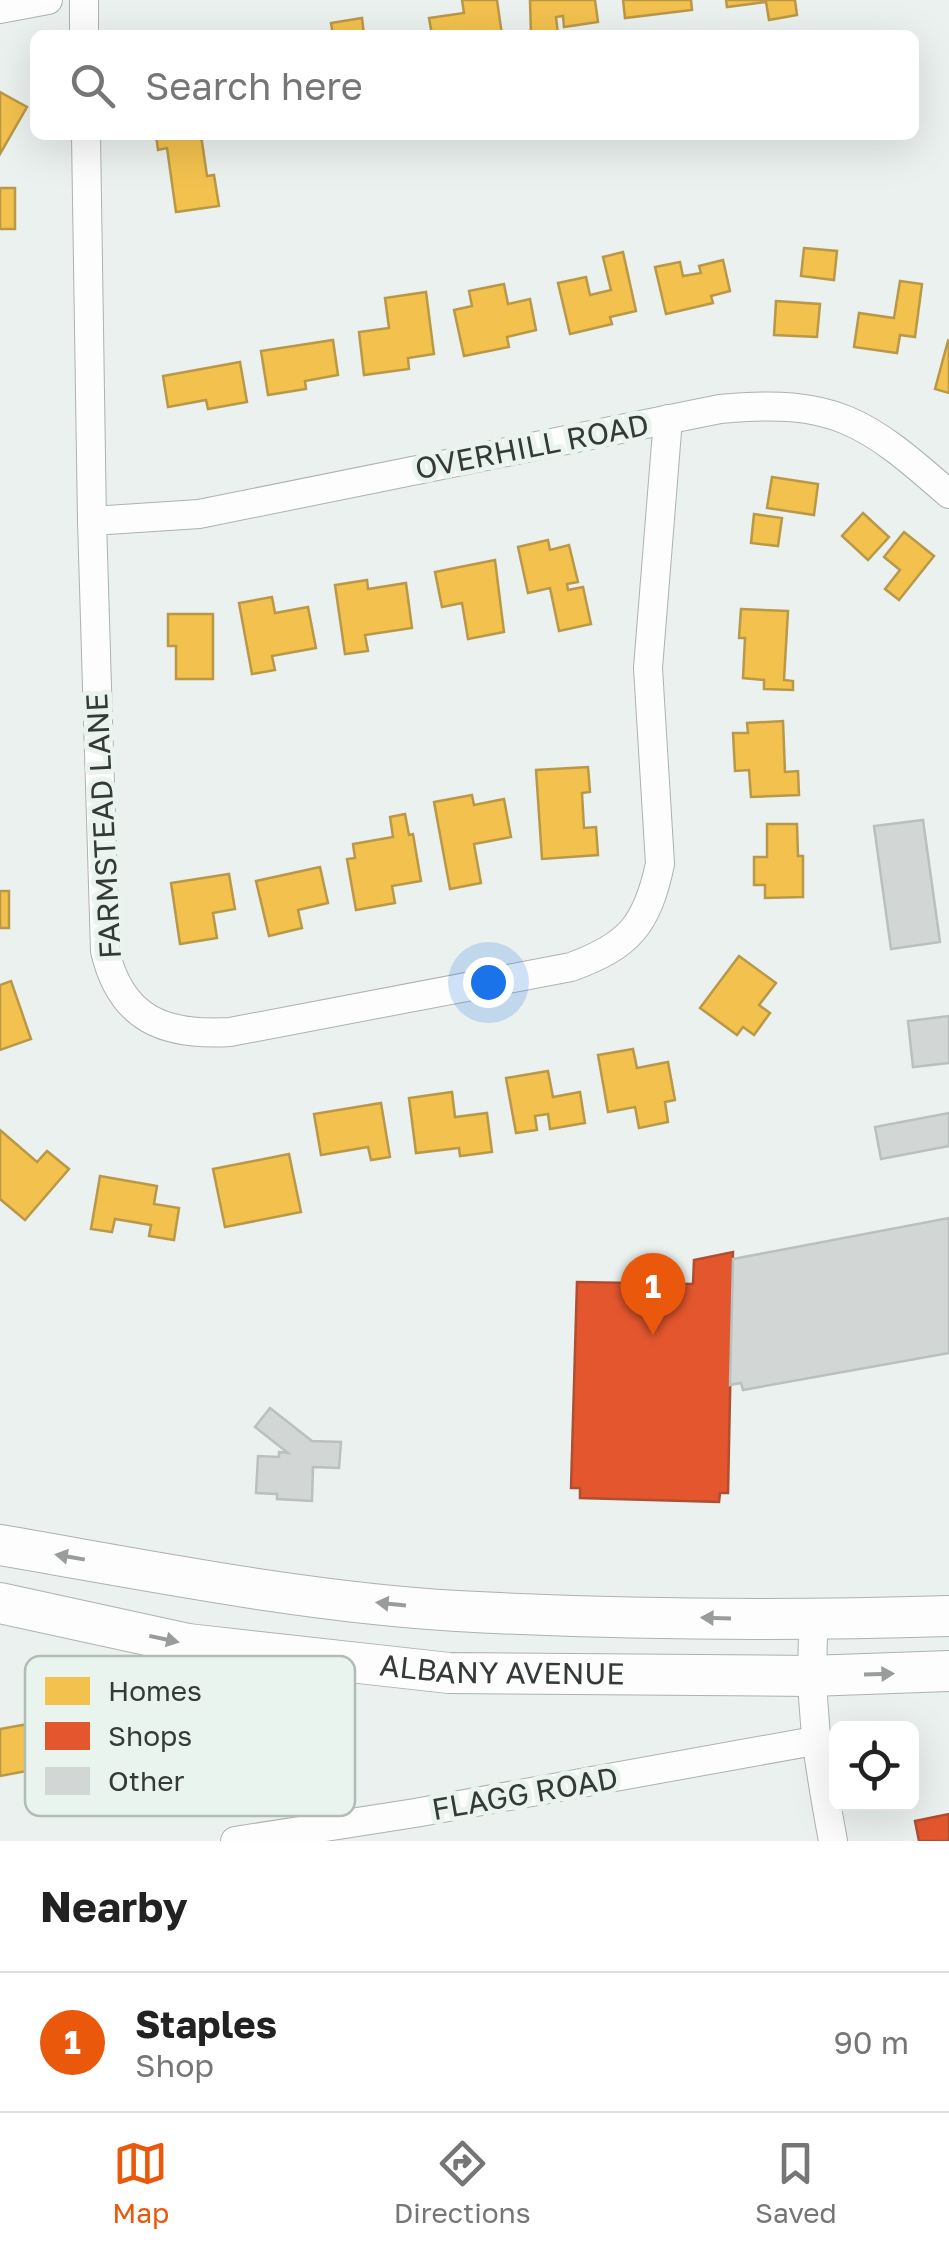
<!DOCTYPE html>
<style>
body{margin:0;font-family:"Golos Text",sans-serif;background:#f6f6f6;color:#222}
.controls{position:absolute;right:30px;bottom:30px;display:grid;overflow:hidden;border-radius:15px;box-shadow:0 10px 40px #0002}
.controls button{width:90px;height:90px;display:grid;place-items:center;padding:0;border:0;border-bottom:2px solid #e0e0e0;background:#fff;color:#222;font:50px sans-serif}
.you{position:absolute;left:488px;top:982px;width:35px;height:35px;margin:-25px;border:8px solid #fff;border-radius:50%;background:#1a73e8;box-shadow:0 0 0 15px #1a73e833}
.badge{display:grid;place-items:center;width:65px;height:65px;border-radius:50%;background:#ea580c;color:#fff;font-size:32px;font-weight:700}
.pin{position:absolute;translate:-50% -82px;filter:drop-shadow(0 2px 5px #0008)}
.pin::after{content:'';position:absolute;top:52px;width:35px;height:30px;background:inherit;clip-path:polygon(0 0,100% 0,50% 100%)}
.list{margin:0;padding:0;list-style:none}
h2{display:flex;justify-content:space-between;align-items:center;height:130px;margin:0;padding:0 40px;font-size:42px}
h2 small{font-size:32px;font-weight:400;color:#767676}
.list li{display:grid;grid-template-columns:65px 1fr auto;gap:30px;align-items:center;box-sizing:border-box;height:140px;padding:0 40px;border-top:2px solid #e0e0e0}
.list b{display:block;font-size:38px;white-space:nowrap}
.list p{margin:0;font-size:32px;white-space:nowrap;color:#767676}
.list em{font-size:32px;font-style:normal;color:#767676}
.icon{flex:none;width:55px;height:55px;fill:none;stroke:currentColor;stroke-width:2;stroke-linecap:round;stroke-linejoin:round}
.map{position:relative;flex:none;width:949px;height:1841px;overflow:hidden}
.search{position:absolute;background:#fff;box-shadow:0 10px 40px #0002;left:30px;right:30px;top:30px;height:110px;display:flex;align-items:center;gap:25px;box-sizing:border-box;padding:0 35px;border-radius:15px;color:#767676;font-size:38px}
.sheet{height:270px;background:#fff}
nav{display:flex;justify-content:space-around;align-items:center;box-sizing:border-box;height:140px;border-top:2px solid #e0e0e0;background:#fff;font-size:28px;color:#767676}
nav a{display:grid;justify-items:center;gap:5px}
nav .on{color:#ea580c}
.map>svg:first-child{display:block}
.homes{fill:#f2c14e;stroke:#b99847;stroke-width:2.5}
.shops{fill:#e4572e;stroke:#b04e31;stroke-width:2.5}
.building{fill:#d2d7d5;stroke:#bbc0be;stroke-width:2.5}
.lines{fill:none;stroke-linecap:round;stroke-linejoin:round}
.minor-casing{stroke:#adb2af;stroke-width:30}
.highway-casing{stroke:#adb2af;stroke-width:42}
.minor{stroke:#fcfdfc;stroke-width:28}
.highway{stroke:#fcfdfc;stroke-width:40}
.oneway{fill:#989c9a}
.labels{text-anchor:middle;stroke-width:10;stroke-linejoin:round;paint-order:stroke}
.street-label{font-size:30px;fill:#353a37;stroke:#e8f4ed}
.key{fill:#e8f4ed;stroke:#b2bcb6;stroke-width:2.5}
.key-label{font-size:28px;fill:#353a37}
</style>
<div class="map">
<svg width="949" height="1841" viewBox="0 0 949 1841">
<rect width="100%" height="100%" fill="#ebf1ee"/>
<g class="homes">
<path d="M462 0H497L502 35H432L429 18 464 13Z"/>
<path d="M530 0H595L598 22 564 27 563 16 556 17 558 34 531 35Z"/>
<path d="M623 0H691L692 10 625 18Z"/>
<path d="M726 0H795L797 15 769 20 766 2 727 7Z"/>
<path d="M362 18 364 35H333L331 23Z"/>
<path d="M0 92 27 107 0 154Z"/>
<path d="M156 135H201L207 176 214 175 219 206 176 212 167 148 158 150Z"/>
<rect x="0" y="188" width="15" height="41"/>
<path d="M804 248 837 251 834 280 801 276Z"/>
<path d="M623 252 636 311 610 317 612 324 570 334 558 283 586 277 590 295 611 290 603 257Z"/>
<path d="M723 260 730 291 711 296 713 303 666 314 655 267 680 262 683 276 701 273 699 266Z"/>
<path d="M900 281 922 284 915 337 900 335 897 353 854 347 859 313 894 318Z"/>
<path d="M504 284 508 304 530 299 536 330 507 337 509 347 464 356 454 310 472 306 469 291Z"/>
<path d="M426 292 434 354 408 358 409 369 364 375 359 332 389 328 385 298Z"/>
<path d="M776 301 820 304 817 337 774 335Z"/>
<path d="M333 340 338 375 305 381 306 389 268 395 261 351Z"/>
<path d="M948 341 949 342V393L935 389Z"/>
<path d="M240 362 247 402 208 409 206 400 168 407 163 376Z"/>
<path d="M772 477 818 484 814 515 767 508Z"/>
<path d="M863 513 889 537 868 560 842 536Z"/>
<path d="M754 514 782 518 778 546 751 543Z"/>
<path d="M904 532 934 556 899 600 885 589 900 570 884 557Z"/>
<path d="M548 540 550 550 569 545 578 582 567 584 568 590 583 587 591 624 559 631 550 588 528 593 518 547Z"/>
<path d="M495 560 504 632 468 639 462 603 442 607 435 572Z"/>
<path d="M367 580 368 589 406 583 412 628 365 635 368 651 345 654 335 585Z"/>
<path d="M272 597 275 613 308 607 316 648 272 656 275 670 252 674 239 603Z"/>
<path d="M741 609 788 611 784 680 793 681V690L764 689V680L743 678 745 638H739Z"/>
<path d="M168 614H213V679H176V646H168Z"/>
<path d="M783 721 785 772 798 771 799 795 751 797 749 770 735 771 733 733H748L747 723Z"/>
<path d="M588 767 590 792 582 793 584 828 596 827 598 855 542 859 536 770Z"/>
<path d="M472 795 474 805 504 799 511 837 474 844 481 883 450 889 434 802Z"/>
<path d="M405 814 409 835 413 834 421 881 392 886 395 903 356 910 347 859 355 858 353 844 393 837 390 817Z"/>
<path d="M767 824H797L798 856H803V897L765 898V885H754V857H767Z"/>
<path d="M320 867 328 903 298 910 302 928 269 936 256 881Z"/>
<path d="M229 874 235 909 213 913 217 938 180 944 171 883Z"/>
<rect x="0" y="891" width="9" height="37"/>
<path d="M739 956 776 983 759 1005 770 1013 754 1035 743 1027 737 1035 700 1008Z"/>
<path d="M11 981 31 1039 0 1050V985Z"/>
<path d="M633 1049 637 1068 668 1062 675 1100 665 1102 668 1122 639 1128 635 1107 608 1112 598 1055Z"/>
<path d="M548 1071 553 1097 580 1092 585 1123 550 1129 548 1114 535 1116 537 1130 516 1133 506 1078Z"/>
<path d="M452 1092 455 1117 487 1113 492 1152 460 1156 459 1148 416 1153 409 1098Z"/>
<path d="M381 1103 390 1157 371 1160 368 1147 321 1155 314 1114Z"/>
<path d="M0 1130 37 1162 47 1151 69 1169 25 1220 0 1199Z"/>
<path d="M289 1154 301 1212 225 1227 213 1169Z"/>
<path d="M100 1176 157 1186 154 1204 179 1208 174 1240 149 1236 151 1225 115 1219 112 1232 91 1229Z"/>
<path d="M39 1722 44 1752 57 1749 59 1765 0 1776V1729Z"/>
</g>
<g class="shops">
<path d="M733 1252 728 1493H720L719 1502 580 1498V1488H571L577 1282 693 1284 694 1260Z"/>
<path d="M949 1814V1841H919L915 1821Z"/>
</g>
<g class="building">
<path d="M923 820 940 942 891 949 874 826Z"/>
<path d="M949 1016V1063L913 1067 908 1021Z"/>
<path d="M949 1113V1146L881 1159 875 1127Z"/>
<path d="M949 1218V1353L743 1390 741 1383 730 1385 733 1259Z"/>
<path d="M270 1408 312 1441 341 1442 339 1468 313 1467 312 1501 277 1499V1494L256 1493 258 1456 279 1457V1452L288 1453 255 1427Z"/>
</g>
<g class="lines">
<g class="minor-casing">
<g id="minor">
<path d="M84 0V35"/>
<path d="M0 9 48 0"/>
<path d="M86 135 92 521 105 951C121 1019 164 1036 230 1032L571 967C629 946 647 925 660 864L648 668 668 419"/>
<path d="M92 521 199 514 720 409C834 398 866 421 949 494"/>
<path d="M814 1620C808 1703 818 1760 833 1841"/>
<path d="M235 1841 415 1813 814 1741"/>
</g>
</g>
<g class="highway-casing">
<g id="highway">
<path d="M0 1545C151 1571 304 1602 457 1611 620 1620 785 1621 949 1616"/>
<path id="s1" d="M0 1603 188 1644 449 1673 810 1676 949 1671"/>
</g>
</g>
<use href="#minor" class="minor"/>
<use href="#highway" class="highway"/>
</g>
<defs><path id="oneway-solid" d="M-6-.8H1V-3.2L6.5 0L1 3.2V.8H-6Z" transform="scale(2.5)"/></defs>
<g class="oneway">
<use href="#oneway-solid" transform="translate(70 1557) rotate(-170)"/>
<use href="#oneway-solid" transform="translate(391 1604) rotate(-174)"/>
<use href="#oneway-solid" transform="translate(716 1618) rotate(-178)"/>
<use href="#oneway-solid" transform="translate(164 1639) rotate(12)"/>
<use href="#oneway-solid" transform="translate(879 1674) rotate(-2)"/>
</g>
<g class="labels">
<g class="street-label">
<text transform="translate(532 447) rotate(-11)" y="10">OVERHILL ROAD</text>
<text transform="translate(104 826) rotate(-93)" y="10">FARMSTEAD LANE</text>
<text dy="10" stroke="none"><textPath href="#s1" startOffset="508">ALBANY AVENUE</textPath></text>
<text transform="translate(525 1794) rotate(-10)" y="10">FLAGG ROAD</text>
</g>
</g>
<rect x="25" y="1656" width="330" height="160" rx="15" class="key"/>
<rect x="45" y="1677" width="45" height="28" fill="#f2c14e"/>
<rect x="45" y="1722" width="45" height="28" fill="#e4572e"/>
<rect x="45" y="1767" width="45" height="28" fill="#d2d7d5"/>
<g class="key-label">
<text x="108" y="1701">Homes</text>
<text x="108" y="1746">Shops</text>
<text x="108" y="1791">Other</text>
</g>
</svg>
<div class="controls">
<button><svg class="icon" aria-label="locate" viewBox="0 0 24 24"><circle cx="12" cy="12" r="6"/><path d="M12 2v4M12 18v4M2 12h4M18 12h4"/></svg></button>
</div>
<div class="you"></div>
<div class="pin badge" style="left:653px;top:1335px">1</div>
<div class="search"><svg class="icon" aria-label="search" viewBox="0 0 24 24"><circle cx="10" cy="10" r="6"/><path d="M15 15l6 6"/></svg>Search here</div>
</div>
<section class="sheet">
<h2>Nearby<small></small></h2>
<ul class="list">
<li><span class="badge">1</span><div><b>Staples</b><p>Shop</p></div><em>90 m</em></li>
</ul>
</section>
<nav>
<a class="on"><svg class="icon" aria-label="map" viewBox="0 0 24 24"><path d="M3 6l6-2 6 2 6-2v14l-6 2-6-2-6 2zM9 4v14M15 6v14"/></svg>Map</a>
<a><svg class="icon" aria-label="directions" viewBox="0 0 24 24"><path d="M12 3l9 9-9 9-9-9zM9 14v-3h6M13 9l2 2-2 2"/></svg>Directions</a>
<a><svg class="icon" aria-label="saved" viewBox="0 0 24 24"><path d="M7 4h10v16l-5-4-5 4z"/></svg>Saved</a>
</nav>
